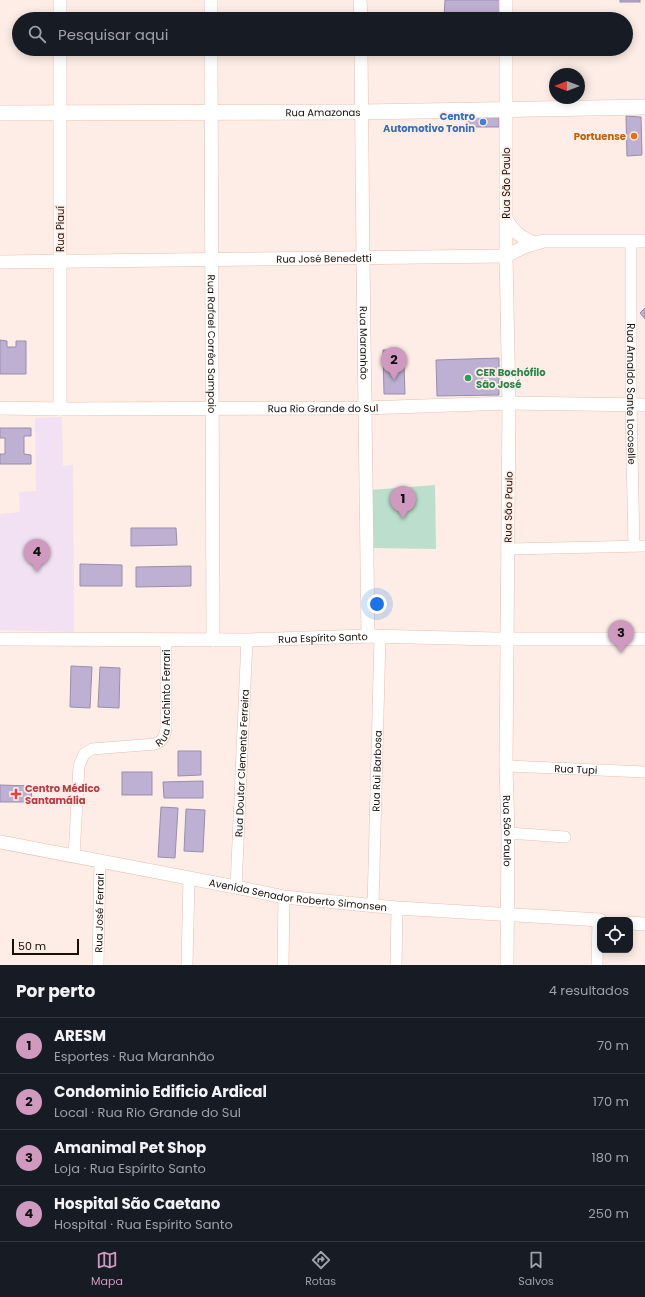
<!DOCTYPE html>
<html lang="pt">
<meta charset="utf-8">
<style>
body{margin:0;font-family:Poppins,sans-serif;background:#242831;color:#f1f3f6}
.controls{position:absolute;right:12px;bottom:12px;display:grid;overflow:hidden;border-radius:8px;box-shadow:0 2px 10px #0003}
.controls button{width:36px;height:36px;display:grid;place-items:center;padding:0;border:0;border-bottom:1px solid #363941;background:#171b24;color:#f1f3f6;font:20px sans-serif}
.compass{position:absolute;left:549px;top:68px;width:36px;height:36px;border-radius:50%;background:#171b24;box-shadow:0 2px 10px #0003;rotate:270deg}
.scale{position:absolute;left:12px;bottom:10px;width:67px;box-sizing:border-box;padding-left:4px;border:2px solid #190d07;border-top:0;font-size:11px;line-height:14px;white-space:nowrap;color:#190d07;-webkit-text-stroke:3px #fdede6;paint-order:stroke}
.you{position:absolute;left:377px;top:604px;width:14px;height:14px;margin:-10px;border:3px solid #fff;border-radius:50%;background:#1a73e8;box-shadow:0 0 0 6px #1a73e833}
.badge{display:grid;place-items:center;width:26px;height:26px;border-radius:50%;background:#d099c0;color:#111;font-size:13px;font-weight:700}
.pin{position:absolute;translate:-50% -33px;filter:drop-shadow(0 1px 2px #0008)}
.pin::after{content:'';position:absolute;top:21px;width:14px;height:12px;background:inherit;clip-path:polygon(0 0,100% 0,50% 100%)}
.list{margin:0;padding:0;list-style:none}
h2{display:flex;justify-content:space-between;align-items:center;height:52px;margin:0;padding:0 16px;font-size:17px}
h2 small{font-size:13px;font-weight:400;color:#9ea1a6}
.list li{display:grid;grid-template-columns:26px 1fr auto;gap:12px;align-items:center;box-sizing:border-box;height:56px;padding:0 16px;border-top:1px solid #363941}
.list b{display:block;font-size:15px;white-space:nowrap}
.list p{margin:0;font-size:13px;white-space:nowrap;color:#9ea1a6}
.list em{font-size:13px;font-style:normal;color:#9ea1a6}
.icon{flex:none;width:22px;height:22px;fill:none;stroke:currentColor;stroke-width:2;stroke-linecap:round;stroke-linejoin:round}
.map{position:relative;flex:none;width:645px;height:965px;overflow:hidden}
.search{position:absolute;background:#171b24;box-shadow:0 2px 10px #0003;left:12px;right:12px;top:12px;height:44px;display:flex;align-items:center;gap:10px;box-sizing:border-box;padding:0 14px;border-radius:22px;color:#9ea1a6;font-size:15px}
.sheet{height:276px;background:#171b24}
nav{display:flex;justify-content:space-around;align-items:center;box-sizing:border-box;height:56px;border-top:1px solid #363941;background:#171b24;font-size:11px;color:#9ea1a6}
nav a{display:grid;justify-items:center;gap:2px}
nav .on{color:#d099c0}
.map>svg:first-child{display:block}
.medical{fill:#f1e1f3}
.green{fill:#bcdecc}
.building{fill:#beb0d2;stroke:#9a8dad}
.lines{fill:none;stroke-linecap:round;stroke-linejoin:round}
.minor-casing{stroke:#e6c1ae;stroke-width:12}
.tertiary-casing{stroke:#e6c1ae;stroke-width:14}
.secondary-casing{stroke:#e6c1ae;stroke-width:16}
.minor{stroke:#fff;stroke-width:11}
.tertiary{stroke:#fff;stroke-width:13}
.secondary{stroke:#fff;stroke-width:15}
.shop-dot{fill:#3f7fe0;stroke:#fdede6;stroke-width:1.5}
.food-dot{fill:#e8710a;stroke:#fdede6;stroke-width:1.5}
.leisure-dot{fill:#2e9e5b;stroke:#fdede6;stroke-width:1.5}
.health-dot{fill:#e0444e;stroke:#fdede6;stroke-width:1.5}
.labels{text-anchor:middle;stroke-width:3.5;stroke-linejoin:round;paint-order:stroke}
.street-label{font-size:10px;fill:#190d07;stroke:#fdede6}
.shop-label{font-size:10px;font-weight:bold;fill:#366cbe;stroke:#fdede6;text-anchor:end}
.food-label{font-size:10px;font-weight:bold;fill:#c56008;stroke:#fdede6;text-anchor:end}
.leisure-label{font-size:10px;font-weight:bold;fill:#27864d;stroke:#fdede6;text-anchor:start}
.health-label{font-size:10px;font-weight:bold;fill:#be3a42;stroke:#fdede6;text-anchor:start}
</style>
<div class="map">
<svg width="645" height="965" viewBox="0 0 645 965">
<rect width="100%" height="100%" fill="#fdede6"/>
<path class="medical" d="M62 417 63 466 73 465 74 632 0 630V514L20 512 19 492 36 491 35 418Z"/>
<path class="green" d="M435 485 436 549 372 548 370 490Z"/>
<g class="building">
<path d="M445 0H500V17H444Z"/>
<rect x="620" y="0" width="20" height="2"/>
<path d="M466 116 499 117V127H466Z"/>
<path d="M626 116 641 117 642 155 627 156Z"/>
<path d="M645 308V319L640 313Z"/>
<path d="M0 340 7 341V347H16V341H26V374H0Z"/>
<path d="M383 350H399V366L404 365 405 394H384Z"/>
<path d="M499 358V395L437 396 436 360Z"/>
<path d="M0 428H31V436H24V454L31 455V464H0V454H5V438H0Z"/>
<path d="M131 528H176L177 545 131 546Z"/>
<path d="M80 564 122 565V586H80Z"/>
<path d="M191 566V586L136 587V567Z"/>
<path d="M71 666 92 667 90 708 70 707Z"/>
<path d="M100 667 120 668 119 708 98 707Z"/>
<path d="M178 751H201V775L178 776Z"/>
<rect x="122" y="772" width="30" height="23"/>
<path d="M203 781V798H164L163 782Z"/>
<path d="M0 785 31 786 32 802H0Z"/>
<path d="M161 807 178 808 175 858 158 857Z"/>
<path d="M186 809 205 810 203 852 184 851Z"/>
</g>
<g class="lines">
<g class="minor-casing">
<g id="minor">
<path id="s1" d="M631 242V405L634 546"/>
<path d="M507 549 645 546"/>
<path id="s2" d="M506 766 645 772"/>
<path d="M508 833 565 837"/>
<path id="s3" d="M74 856 79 766 84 754 92 749 156 744C163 740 164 737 166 730V640"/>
<path id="s4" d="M236 887 247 640"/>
<path id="s5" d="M373 906 380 637"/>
<path id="s6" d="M98 965 100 861"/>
<path d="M187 965 189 878"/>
<path d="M283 965 284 897"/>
<path d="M396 965 397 908"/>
<path d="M597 965 598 920"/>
</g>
</g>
<g class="tertiary-casing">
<g id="tertiary">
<path d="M60 0V19"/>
<path d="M211 0V19"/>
<path d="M360 0 361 19"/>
<path d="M506 0V19"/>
<path id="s7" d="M211 49 213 640"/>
<path id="s8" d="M361 49 363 259 368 636"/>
<path id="s9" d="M506 49V256L509 403 506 766 508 833 507 965"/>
<path d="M506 219C513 231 521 238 535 243"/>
<path id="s10" d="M0 262 506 256 524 247 544 241H645"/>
<path id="s11" d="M0 408 60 409 365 408 509 403 645 405"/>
<path d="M60 409V49"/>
<path id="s12" d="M0 639 247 640 368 636 496 639H645"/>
<path id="s13" d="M0 842 236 887 284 897 397 908 600 920"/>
<path d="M630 923 645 924"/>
</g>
</g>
<g class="secondary-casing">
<g id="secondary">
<path id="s14" d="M0 113 361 112 645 107"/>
</g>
</g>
<use href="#minor" class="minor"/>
<use href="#tertiary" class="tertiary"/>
<use href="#secondary" class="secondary"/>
</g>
<circle class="shop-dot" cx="483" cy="122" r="4"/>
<circle class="food-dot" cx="634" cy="136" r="4"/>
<circle class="leisure-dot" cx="468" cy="378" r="4"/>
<path class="health-dot" d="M14 788h4v4h4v4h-4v4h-4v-4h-4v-4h4z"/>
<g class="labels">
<g class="street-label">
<text dy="4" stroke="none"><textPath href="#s14" startOffset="323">Rua Amazonas</textPath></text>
<text transform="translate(506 183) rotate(-90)" y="4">Rua São Paulo</text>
<text transform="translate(60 229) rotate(-90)" y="4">Rua Piauí</text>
<text dy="4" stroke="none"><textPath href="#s10" startOffset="324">Rua José Benedetti</textPath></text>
<text dy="4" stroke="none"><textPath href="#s8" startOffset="294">Rua Maranhão</textPath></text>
<text dy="4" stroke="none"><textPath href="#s7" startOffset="295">Rua Rafael Corrêa Sampaio</textPath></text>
<text dy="4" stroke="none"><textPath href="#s1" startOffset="152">Rua Arnaldo Sante Locoselle</textPath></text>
<text dy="4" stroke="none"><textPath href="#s11" startOffset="323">Rua Rio Grande do Sul</textPath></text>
<text transform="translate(508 507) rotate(-89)" y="4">Rua São Paulo</text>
<text dy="4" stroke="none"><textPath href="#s12" startOffset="323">Rua Espírito Santo</textPath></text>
<text dy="4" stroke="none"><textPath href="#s3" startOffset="226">Rua Archinto Ferrari</textPath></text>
<text dy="4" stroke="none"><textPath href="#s4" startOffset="124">Rua Doutor Clemente Ferreira</textPath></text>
<text dy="4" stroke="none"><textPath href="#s2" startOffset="70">Rua Tupi</textPath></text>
<text dy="4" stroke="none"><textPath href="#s5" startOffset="135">Rua Rui Barbosa</textPath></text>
<text dy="4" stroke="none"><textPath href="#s9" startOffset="782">Rua São Paulo</textPath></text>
<text dy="4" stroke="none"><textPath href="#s13" startOffset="303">Avenida Senador Roberto Simonsen</textPath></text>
<text dy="4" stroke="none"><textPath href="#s6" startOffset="52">Rua José Ferrari</textPath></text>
</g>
<g class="shop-label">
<text x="475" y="120">Centro<tspan x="475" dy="12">Automotivo Tonin</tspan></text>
</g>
<g class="food-label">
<text x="626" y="140">Portuense</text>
</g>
<g class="leisure-label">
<text x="476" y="376">CER Bochófilo<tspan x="476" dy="12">São José</tspan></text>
</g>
<g class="health-label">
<text x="25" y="792">Centro Médico<tspan x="25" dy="12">Santamália</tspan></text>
</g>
</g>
</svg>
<div class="controls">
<button><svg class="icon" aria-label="locate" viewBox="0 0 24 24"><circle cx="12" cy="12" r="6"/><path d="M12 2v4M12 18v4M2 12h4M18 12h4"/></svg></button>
</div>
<svg class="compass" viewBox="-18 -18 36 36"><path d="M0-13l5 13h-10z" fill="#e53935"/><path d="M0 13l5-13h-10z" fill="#9ea1a6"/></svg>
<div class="scale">50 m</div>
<div class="you"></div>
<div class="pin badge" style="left:403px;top:519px">1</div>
<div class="pin badge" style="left:394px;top:380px">2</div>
<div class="pin badge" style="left:621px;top:653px">3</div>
<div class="pin badge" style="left:37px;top:572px">4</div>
<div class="search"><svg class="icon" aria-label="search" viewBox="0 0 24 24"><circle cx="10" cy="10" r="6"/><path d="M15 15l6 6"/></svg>Pesquisar aqui</div>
</div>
<section class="sheet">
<h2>Por perto<small>4 resultados</small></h2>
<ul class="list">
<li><span class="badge">1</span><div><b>ARESM</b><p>Esportes · Rua Maranhão</p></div><em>70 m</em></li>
<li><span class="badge">2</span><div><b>Condominio Edificio Ardical</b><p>Local · Rua Rio Grande do Sul</p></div><em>170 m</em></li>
<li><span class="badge">3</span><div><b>Amanimal Pet Shop</b><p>Loja · Rua Espírito Santo</p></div><em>180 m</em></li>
<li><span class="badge">4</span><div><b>Hospital São Caetano</b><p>Hospital · Rua Espírito Santo</p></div><em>250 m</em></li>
</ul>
</section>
<nav>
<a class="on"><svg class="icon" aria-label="map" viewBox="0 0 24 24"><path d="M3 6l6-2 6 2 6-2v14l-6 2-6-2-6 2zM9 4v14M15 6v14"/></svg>Mapa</a>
<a><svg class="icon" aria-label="directions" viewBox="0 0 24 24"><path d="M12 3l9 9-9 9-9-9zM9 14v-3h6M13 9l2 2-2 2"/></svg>Rotas</a>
<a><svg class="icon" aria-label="saved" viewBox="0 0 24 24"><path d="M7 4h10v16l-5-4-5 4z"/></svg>Salvos</a>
</nav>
